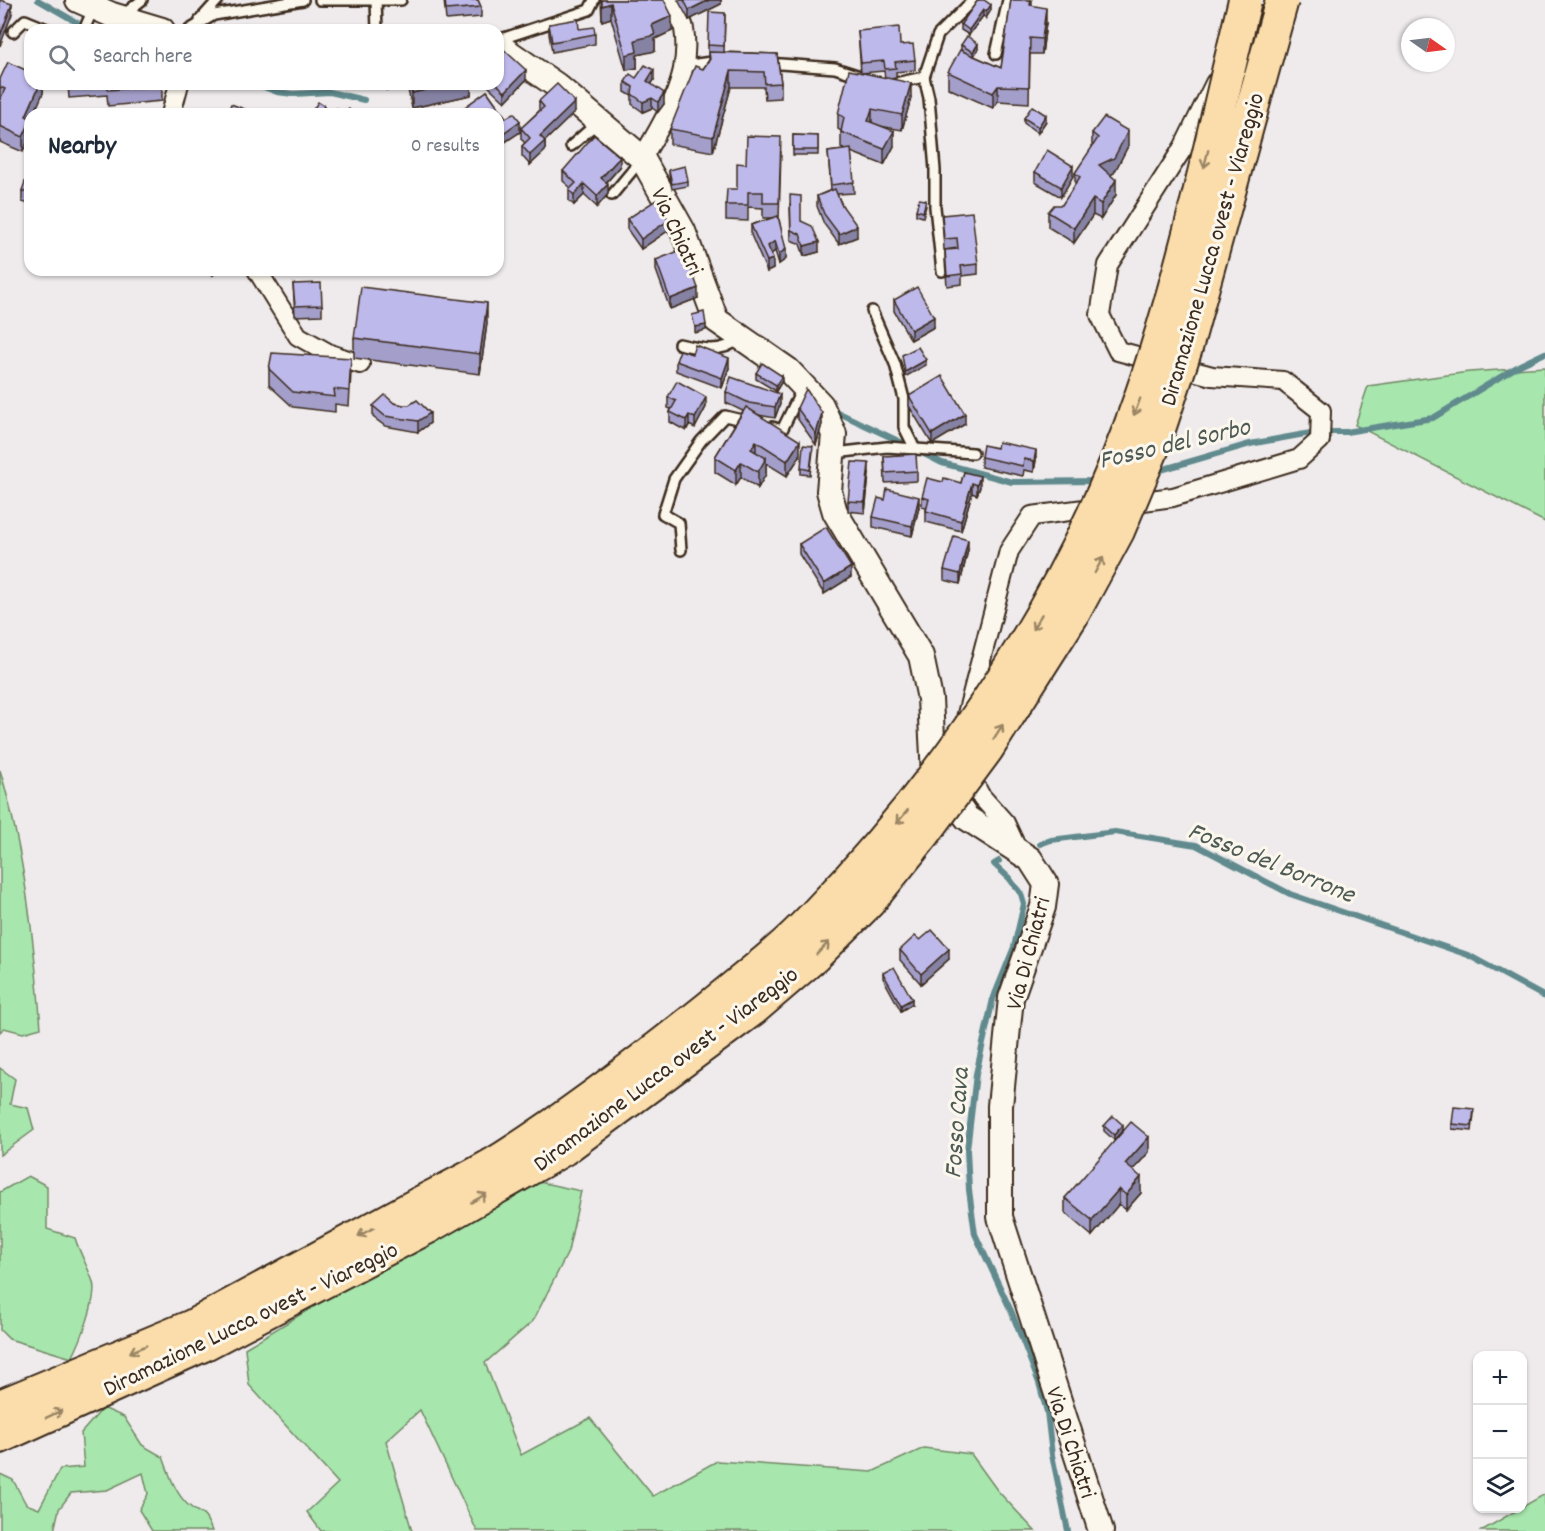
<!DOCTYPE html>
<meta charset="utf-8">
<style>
body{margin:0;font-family:Dekko,sans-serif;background:#f2f2f3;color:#1f2937}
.controls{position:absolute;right:18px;bottom:18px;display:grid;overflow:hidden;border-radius:12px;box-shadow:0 2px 4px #0004}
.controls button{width:54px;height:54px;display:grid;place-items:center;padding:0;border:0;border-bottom:2px solid #e0e1e3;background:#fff;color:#1f2937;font:30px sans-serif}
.compass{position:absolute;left:1401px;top:18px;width:54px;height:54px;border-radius:50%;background:#fff;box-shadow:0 2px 4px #0004;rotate:104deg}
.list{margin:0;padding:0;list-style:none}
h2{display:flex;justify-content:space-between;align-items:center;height:78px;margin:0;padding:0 24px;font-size:26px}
h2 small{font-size:20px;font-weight:400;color:#747a83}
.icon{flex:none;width:33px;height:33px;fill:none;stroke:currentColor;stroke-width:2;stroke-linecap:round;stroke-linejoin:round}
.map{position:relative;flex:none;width:1545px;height:1531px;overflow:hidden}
.search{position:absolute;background:#fff;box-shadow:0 2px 4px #0004;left:24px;top:24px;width:480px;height:66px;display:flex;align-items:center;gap:15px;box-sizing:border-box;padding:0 21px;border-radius:18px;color:#747a83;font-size:22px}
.panel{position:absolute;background:#fff;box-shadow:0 2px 4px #0004;left:24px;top:108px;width:480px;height:168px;border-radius:18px}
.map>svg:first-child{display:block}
.green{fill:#a7e6ad;stroke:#718866;stroke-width:1.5}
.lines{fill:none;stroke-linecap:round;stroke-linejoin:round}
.stream{stroke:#618a8d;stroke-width:6}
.lane-casing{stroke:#3b2a1e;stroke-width:14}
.street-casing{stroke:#3b2a1e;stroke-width:22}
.secondary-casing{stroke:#3b2a1e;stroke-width:28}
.highway-casing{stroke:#3b2a1e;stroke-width:36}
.lane{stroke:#fbf7ec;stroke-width:9}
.street{stroke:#fbf7ec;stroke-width:18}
.secondary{stroke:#fbf7ec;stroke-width:24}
.highway{stroke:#faddab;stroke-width:32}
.highway-bridge-casing{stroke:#3b2a1e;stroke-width:36;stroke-linecap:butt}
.highway-bridge{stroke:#faddab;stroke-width:32}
.wall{fill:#a39fca;stroke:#3b2a1e;stroke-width:1.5;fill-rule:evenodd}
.shaded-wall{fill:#8582a4;stroke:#3b2a1e;stroke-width:1.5}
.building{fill:#beb9eb;stroke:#3b2a1e;stroke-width:1.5}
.oneway{stroke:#9a8464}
.labels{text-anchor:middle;stroke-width:6;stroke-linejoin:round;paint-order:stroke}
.street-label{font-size:24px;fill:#3b2a1e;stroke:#fbf7ec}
.water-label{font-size:26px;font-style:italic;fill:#4e5a56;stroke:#fbf7ec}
</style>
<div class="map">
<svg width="1545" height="1531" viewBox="0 0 1545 1531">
<rect width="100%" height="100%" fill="#efebec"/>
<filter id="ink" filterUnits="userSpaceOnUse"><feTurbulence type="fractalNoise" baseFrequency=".0167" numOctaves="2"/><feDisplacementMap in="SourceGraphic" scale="12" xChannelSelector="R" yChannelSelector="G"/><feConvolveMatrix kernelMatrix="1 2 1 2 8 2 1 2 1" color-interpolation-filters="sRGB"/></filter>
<g filter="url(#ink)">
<g class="green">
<path d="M1545 367V522L1355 425 1368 386 1469 372Z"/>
<path d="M0 770C25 854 34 942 41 1028L23 1033 4 1028 0 1032Z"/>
<path d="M0 1068 15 1079 10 1104 28 1108 34 1130 0 1155Z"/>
<path d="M28 1176 47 1186V1229L75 1238C80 1254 88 1267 93 1282 98 1298 80 1343 72 1358L9 1339 0 1330V1192Z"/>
<path d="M525 1179 581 1191 568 1252 533 1321 485 1363 521 1455 590 1418 653 1496 717 1461 872 1472 924 1448 971 1454 997 1490 1035 1531H477L420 1410 386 1441 412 1531H321L307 1512 338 1483 249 1385 245 1348Z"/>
<path d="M103 1408 124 1417 142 1445 163 1457C169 1473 174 1491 187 1504 202 1518 202 1507 212 1531H152L139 1510 148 1494 143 1473 107 1490 71 1493 59 1509 54 1531H0V1474L13 1480 26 1504 39 1509 60 1469 84 1467 81 1433Z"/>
<path d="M1545 1494V1531H1481Z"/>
</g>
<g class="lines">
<g class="stream">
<path d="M38 0 90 30"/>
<path d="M256 84 277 92 293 94 330 92 364 100"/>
<path d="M837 412 909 446"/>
<path d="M1331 432H1346L1433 418 1520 365 1545 353"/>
<path d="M918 451 942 463 1012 482 1097 481"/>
<path d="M1154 472 1250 444 1316 432"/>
<path d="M1040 844 1051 840 1115 832 1196 845 1290 894 1468 955 1545 997"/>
<path d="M999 861 994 864 1009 878 1021 894 1024 904 1014 947 993 999 976 1074 967 1150 969 1190 975 1234 1012 1313 1039 1383 1047 1412 1052 1455 1068 1531"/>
</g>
<g class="lane-casing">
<g id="lane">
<path d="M320 0H401"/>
<path d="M376 0 377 30"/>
<path d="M123 15 142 0"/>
<path d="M200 20 218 0"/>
<path d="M84 30 93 9"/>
<path d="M189 30 214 15 303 0"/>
<path d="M13 32 25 20 49 30"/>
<path d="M498 40 589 10 594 0"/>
<path d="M996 54 1008 0"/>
<path d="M767 63 835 68 860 76"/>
<path d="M683 66 718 61"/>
<path d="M891 84 924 77"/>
<path d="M571 146 598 122"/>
<path d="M612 195 641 160"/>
<path d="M942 271 935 207V170L929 98 924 77 938 35 973 0"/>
<path d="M872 311 895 364 904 399V427L914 447"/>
<path d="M679 344C700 349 722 354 739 339"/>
<path d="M772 427 782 430 803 387"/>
<path d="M835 453 887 447 973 453"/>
<path d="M681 550 679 523 663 514 674 479 701 441 725 416 750 422"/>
</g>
</g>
<g class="street-casing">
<g id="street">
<path d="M171 114 179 84"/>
<path d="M642 158C665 120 692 76 684 29 683 19 674 8 670 0"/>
<path d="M257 270 298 336 330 354 360 364"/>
<path d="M966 718 1009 551 1032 516 1173 497 1299 459 1320 440 1321 411 1283 381 1212 376 1118 351 1100 315 1108 265 1183 148 1215 83"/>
<path d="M966 768 980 795 1005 823 1018 851"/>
</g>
</g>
<g class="secondary-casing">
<g id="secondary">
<path d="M78 0 112 15 162 30"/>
<path d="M498 45 556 85 642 158 683 231 716 320 788 370 821 405 834 434 829 491 835 512 921 656 930 699 934 775 967 818 1030 859 1046 884 1043 907 1011 998 1000 1106V1217L1101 1531"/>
</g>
</g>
<g class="highway-casing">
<g id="highway">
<path d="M0 1406 192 1326 418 1204"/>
<path d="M0 1437 201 1346 428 1227"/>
</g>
</g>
<use href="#lane" class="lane"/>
<use href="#street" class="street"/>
<use href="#secondary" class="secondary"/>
<use href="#highway" class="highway"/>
<g class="highway-bridge-casing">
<g id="highway-bridge">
<path d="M418 1204C446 1189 477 1175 505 1157 575 1112 643 1060 708 1008 743 979 781 951 812 918 954 771 1073 593 1140 399 1185 269 1213 133 1245 0"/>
<path d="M428 1227 564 1149 752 1010 815 956 869 902 924 834 987 749 1073 614 1118 531 1152 450 1186 348 1282 0"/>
</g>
</g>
<use href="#highway-bridge" class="highway-bridge"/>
</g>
<g class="wall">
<path d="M444 0H478L481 7V17L446 20Z"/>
<path d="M601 0H664L672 31 655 39V51L637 55V68L626 70 611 18 602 21Z"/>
<path d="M678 0H721V4L689 20Z"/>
<path d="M978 0 991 10 986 18 983 16 969 35 961 30V24Z"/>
<path d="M1011 0H1032V6L1046 23 1042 54H1030L1029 103 998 101 993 108 948 88V72L966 53 961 50V45L978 49 974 56 1001 68Z"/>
<path d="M725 13 724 52 777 54 781 83V98L765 99 764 87H731L713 152 670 144V129L703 69 709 60V56H708V45Z"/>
<path d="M549 24 579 29 595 34V44L552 52 549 34Z"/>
<path d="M858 31 900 45 915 60V70L896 72V78L889 79 911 98 902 130 880 126 894 146 884 165 851 152 854 193 837 194 857 237 839 244 824 224 817 206V196L831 190 828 152 846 150 841 148V131L838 129V114L861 73ZM884 71 885 78 861 73Z"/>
<path d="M636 78 654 80 651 84 664 104 658 112 652 108 643 112 632 104V96L625 92V82Z"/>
<path d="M0 79 43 84V93L30 114 23 152 0 142Z"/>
<path d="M526 80 505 102 486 84H498Z"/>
<path d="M68 84H162V101L108 106 107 95 69 98Z"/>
<path d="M384 84H471V95L412 108 407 85 386 90Z"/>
<path d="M487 91 506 118 520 132 502 144 498 138V114H461V110Z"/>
<path d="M539 101 575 112 545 141V151L530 165 522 156V146L525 143 521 139V128L539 111Z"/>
<path d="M1024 118 1046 121 1038 133 1024 123Z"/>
<path d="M1092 133 1128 146 1114 173 1110 175 1116 195 1101 219 1093 215 1074 243 1048 227V212L1062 205 1075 186V173L1092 148Z"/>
<path d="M793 135 818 136V155H793Z"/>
<path d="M781 152 779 219 786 259 779 264 775 251 771 254 773 269 767 272 751 235V225L772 218H763V208L748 207V221L726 220V205L737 189 746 164Z"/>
<path d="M620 167 607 182 608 194 597 207 584 195 574 205 569 201V190L571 188 563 181V171Z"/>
<path d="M30 169V204L22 202V191Z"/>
<path d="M669 170 688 181V186L672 189 669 175Z"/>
<path d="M1035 172 1073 176 1061 197 1035 182Z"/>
<path d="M790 205 801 221 819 252 804 256 800 244 791 240Z"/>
<path d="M926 206 923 217 916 215V210Z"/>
<path d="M942 215 978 264V274L962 276V284L947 286 945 261V250L957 249V248L944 250Z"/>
<path d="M627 219 669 230 641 249 627 229Z"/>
<path d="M656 260 698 298 670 309 656 270Z"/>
<path d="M207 270H218L213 275Z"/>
<path d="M294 270H316L315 273Z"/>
<path d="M293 284 322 305V315L295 316Z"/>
<path d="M894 300 934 327 911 340 894 311Z"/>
<path d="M487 323 480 374 354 358V338Z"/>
<path d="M676 361 729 368 722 388 676 371Z"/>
<path d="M269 369 351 373 349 406 335 404V412L293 407 269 385Z"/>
<path d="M756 373 782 381 776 391 756 379Z"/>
<path d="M726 392 780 404 775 418 758 415 800 456 787 476 766 463V474L758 488 741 477 736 485 715 472V457L743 411 726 403Z"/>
<path d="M909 396 965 424 932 444 909 406Z"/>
<path d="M668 397 706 407 695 428 689 425 686 431 670 422V412L671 409 668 408Z"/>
<path d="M394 403 403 405 430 423 418 432 385 426 373 417V406Z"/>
<path d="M797 408 822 424 816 445 797 418Z"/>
<path d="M813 451 810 475 801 474V468Z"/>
<path d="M884 456 917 471V481L885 483Z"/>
<path d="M981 457 1036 460 1034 472 1024 470 1023 476 981 467Z"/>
<path d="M964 472 980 487 977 495 972 493 961 531 926 522V508L922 507V497L943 482 961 483Z"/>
<path d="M869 474 865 513 848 511V501Z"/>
<path d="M885 500 919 507 912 536 873 527V517Z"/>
<path d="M799 544 851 577 824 594 799 554Z"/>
<path d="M968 550 960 584 944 580V570Z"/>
<path d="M920 940 949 959 921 984 900 960V950Z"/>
<path d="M883 973 912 1004 901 1011 883 978Z"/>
<path d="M1474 1114 1472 1131 1452 1129V1124Z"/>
<path d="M1104 1126 1123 1130 1114 1140 1104 1131Z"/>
<path d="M1149 1152 1133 1170 1141 1193 1126 1210 1119 1204 1092 1236 1065 1213V1198Z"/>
</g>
<g class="shaded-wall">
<path d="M709 0H721V4L689 20V10Z"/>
<path d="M611 3V18L602 21V6Z"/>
<path d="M12 4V14L0 46V36Z"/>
<path d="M991 5V10L986 18V12Z"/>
<path d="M1046 8V23L1042 54V39Z"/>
<path d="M983 10V16L969 35V30Z"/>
<path d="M672 16V31L655 39V51L637 55V68L626 70V55L635 40 652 25Z"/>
<path d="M978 44V49L973 58V52Z"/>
<path d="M526 70V80L505 102V92Z"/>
<path d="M654 70V80L647 92V81Z"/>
<path d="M731 71V87L713 152V137Z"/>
<path d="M911 83V98L902 130V115Z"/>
<path d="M40 84H43V93L34 114H30V137L23 152V137L26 116Z"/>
<path d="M386 84H407V85L386 90Z"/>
<path d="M450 84H471V95L412 108V93Z"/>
<path d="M998 86V101L993 108V93Z"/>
<path d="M664 93V104L658 112V102Z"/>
<path d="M652 98V108L643 112V102Z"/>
<path d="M575 102V112L545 141V151L530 165V155L540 136Z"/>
<path d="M324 106V111L323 114H319Z"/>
<path d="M872 109V124L868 121Z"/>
<path d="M1046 115V121L1038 133V127Z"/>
<path d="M520 121V132L502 144V134Z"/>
<path d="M894 131V146L884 165V149Z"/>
<path d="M1128 131V146L1114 173 1099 181V165Z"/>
<path d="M620 157V167L601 188V178Z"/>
<path d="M1073 166V176L1061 197V187Z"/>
<path d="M1116 180V195L1101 219V204Z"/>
<path d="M584 184V195L574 205V195Z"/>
<path d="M608 184V194L597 207V196Z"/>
<path d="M1093 199V215L1074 243V228Z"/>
<path d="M669 220V230L641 249V239Z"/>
<path d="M857 226V237L839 244V234Z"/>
<path d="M775 241V251L768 256V246Z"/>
<path d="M819 242V252L804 256V246Z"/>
<path d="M786 249V259L779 264V254Z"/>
<path d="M773 259V269L767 272V261Z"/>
<path d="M213 270H218L213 275Z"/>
<path d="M698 288V298L670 309V299Z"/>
<path d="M487 303V323L480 374V354Z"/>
<path d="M934 317V327L911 340V330Z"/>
<path d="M706 325V330L695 333V327Z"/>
<path d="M729 358V368L722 388V378Z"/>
<path d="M926 360V365L905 377V372Z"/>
<path d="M782 376V381L776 391V385Z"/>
<path d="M780 394V404L775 418V407Z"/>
<path d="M706 397V407L695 428V418Z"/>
<path d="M430 413V423L418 432V421Z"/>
<path d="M822 413V424L816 445V434Z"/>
<path d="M965 414V424L932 444V434Z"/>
<path d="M689 415V425L686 431V420Z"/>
<path d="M756 441V457L751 449Z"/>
<path d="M800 441V456L787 476V461Z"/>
<path d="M1036 450V460L1034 472V461Z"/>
<path d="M766 458V474L758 488V472Z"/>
<path d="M741 462V477L736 485V470Z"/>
<path d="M869 463V474L865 513V502Z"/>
<path d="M980 476V487L977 495V485Z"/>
<path d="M972 483V493L961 531V521Z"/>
<path d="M919 497V507L912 536V526Z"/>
<path d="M968 540V550L960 584V574Z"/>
<path d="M851 567V577L824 594V584Z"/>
<path d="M949 949V959L921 984V974Z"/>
<path d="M912 999V1004L901 1011V1005Z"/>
<path d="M1123 1125V1130L1114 1140V1135Z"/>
<path d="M1149 1137V1152L1125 1179V1164Z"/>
<path d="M1141 1177V1193L1126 1210V1195Z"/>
<path d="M1119 1189V1204L1092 1236V1220Z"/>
</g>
<g class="building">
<path d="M0 0 12 4 0 36Z"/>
<path d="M445 0H478L481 7 446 10Z"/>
<path d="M602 0H664L672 16 652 25 655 35 635 40 637 52 626 55 611 3 602 6Z"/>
<path d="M684 0H709L689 10Z"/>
<path d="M978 0H984L991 5 986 12 983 10 969 30 961 24Z"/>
<path d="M1011 0H1031L1030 5 1046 8 1042 39 1030 38 1029 87 998 86 993 93 948 72 960 50 1001 68Z"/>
<path d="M709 12 725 13 724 46 708 45Z"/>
<path d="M578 19 579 29 594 27 595 34 552 42 549 24Z"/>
<path d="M899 27 900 45 913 44 915 60 895 62 896 68 885 69 884 61 861 63 858 31Z"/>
<path d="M967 36 978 44 973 52 961 45Z"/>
<path d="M501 47 526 70 505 92 497 84H498V50Z"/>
<path d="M709 52 777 54 781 83 765 84 764 72 731 71 713 137 670 129 695 66 703 69 710 59Z"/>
<path d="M8 62 30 72V84H40L26 116 30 118V122L23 137 0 126V100L5 89 0 87V79Z"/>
<path d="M645 65 654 70 647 81 664 93 658 102 652 98 643 102 632 94 633 87 625 82 630 74 636 78Z"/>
<path d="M849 70 911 83 902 115 872 109 868 121 894 131 884 149 841 132 844 117 838 114Z"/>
<path d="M107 84H162V86L108 90Z"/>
<path d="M410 84H450L412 93Z"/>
<path d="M557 84 575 102 540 136 545 141 530 155 522 146 530 138 521 128 544 107 539 101Z"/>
<path d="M487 91 506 118 514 113 520 121 502 134 498 128V114H488L486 110 480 114H464L461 110Z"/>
<path d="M318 102 324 106 319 114H310Z"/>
<path d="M231 104 247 110 245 114H227Z"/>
<path d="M1032 106 1046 115 1038 127 1024 118Z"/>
<path d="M337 108 340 114 349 109 352 114H325Z"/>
<path d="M1104 117 1128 131 1114 158 1099 165 1116 180 1101 204 1093 199 1074 228 1048 212 1054 205H1062L1080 177 1075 173 1098 138 1092 133Z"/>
<path d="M594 135 620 157 601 178 608 184 597 196 584 184 574 195 569 190 576 183 563 171Z"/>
<path d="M793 135 818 136V150H793Z"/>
<path d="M747 136 781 137 779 203H763V192H748V205H726L727 189H737V163L746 164Z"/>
<path d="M851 149 854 182 831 185 828 152Z"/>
<path d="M1047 150 1073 166 1061 187 1035 172Z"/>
<path d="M685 166 688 181 672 184 669 170Z"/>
<path d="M30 169V193L22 191Z"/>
<path d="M835 189 841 204 857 226 839 234 824 214 817 196Z"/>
<path d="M790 195 801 196V221L812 226 819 242 804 246 800 234 791 230Z"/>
<path d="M919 199 926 200 923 212 916 210Z"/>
<path d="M656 200 669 220 641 239 627 219Z"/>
<path d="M972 212 978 264 961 266 962 274 947 276 945 250 958 249 957 238 944 239 942 215Z"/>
<path d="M778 216 786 249 779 254 775 241 768 246 773 259 767 261 751 225Z"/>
<path d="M684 249 698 288 670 299 656 260Z"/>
<path d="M321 283 322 305 295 306 293 284Z"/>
<path d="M361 287 487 303 480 354 354 338Z"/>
<path d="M917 287 934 317 911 330 894 300Z"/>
<path d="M704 312 706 325 695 327 692 315Z"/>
<path d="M695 345 729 358 722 378 676 361 680 350 692 354Z"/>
<path d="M918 347 926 360 905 372 902 355Z"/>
<path d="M272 353 351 358 349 391 334 389 335 397 293 392 269 369Z"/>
<path d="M762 363 782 376 776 385 756 373Z"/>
<path d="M942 376 965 414 932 434 909 396Z"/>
<path d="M731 377 780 394 775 407 749 403 726 392Z"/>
<path d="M677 381 706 397 695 418 689 415 686 420 670 412 676 401 668 397Z"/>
<path d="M806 389 822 413 816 434 797 408Z"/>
<path d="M385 395 394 403 403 405H409L417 400 430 413 418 421 385 416 373 406Z"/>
<path d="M746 407 800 441 787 461 756 441 751 449 766 458 758 472 741 462 736 470 715 457Z"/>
<path d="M998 442 1036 450 1034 461 1024 459 1023 466 981 457 983 445 997 448Z"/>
<path d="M803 445 813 446 810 470 801 468Z"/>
<path d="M916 454 917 471 885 473 884 456Z"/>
<path d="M852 462 869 463 865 502 848 501Z"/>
<path d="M964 472 980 476 977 485 972 483 961 521 926 511 929 499 922 497 927 478 943 482 944 478 961 483Z"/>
<path d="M887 489 919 497 912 526 873 517 878 498 885 500Z"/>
<path d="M826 527 851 567 824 584 799 544Z"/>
<path d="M954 536 968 540 960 574 944 570Z"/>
<path d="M932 930 949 949 921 974 900 950 915 936 920 940Z"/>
<path d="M894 967 912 999 901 1005 883 973Z"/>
<path d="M1454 1107 1474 1109 1472 1126 1452 1124Z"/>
<path d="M1113 1116 1123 1125 1114 1135 1104 1126Z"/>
<path d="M1131 1122 1149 1137 1125 1164 1141 1177 1126 1195 1119 1189 1092 1220 1065 1198Z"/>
</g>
<defs><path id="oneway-shaft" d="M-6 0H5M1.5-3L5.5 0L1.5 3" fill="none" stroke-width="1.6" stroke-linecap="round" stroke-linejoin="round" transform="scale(1.5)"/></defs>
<g class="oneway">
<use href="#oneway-shaft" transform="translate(1206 159) rotate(104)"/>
<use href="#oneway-shaft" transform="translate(1137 407) rotate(111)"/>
<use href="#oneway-shaft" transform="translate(1099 565) rotate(-62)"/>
<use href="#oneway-shaft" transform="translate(1037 622) rotate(121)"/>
<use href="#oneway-shaft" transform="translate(998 732) rotate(-57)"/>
<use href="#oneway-shaft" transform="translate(902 817) rotate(130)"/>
<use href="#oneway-shaft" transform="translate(823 948) rotate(-45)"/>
<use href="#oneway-shaft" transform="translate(479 1198) rotate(-30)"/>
<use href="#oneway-shaft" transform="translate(366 1232) rotate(152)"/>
<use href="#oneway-shaft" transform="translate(138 1349) rotate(157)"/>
<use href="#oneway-shaft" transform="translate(54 1414) rotate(-25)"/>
</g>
</g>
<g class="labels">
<g class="street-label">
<text transform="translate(678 231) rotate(65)" y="8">Via Chiatri</text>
<text transform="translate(1211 249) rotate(-74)" y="8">Diramazione Lucca ovest - Viareggio</text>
<text transform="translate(1027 953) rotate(-75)" y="8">Via Di Chiatri</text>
<text transform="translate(665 1068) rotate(-37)" y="8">Diramazione Lucca ovest - Viareggio</text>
<text transform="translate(250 1318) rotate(-26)" y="8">Diramazione Lucca ovest - Viareggio</text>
<text transform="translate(1072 1442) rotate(72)" y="8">Via Di Chiatri</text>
</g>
<g class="water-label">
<text transform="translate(1174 442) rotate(-13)" y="9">Fosso del Sorbo</text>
<text transform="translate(1272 861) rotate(22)" y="9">Fosso del Borrone</text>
<text transform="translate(955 1123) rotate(-86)" y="9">Fosso Cava</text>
</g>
</g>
</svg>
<div class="controls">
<button>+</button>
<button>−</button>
<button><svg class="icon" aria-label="layers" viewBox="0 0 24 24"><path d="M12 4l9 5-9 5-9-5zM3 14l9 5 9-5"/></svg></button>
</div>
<svg class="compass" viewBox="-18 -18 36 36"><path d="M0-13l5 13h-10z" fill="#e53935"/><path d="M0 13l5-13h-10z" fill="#747a83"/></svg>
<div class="search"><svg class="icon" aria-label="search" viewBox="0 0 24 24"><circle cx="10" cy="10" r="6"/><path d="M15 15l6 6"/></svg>Search here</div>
<section class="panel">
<h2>Nearby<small>0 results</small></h2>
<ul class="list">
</ul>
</section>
</div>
